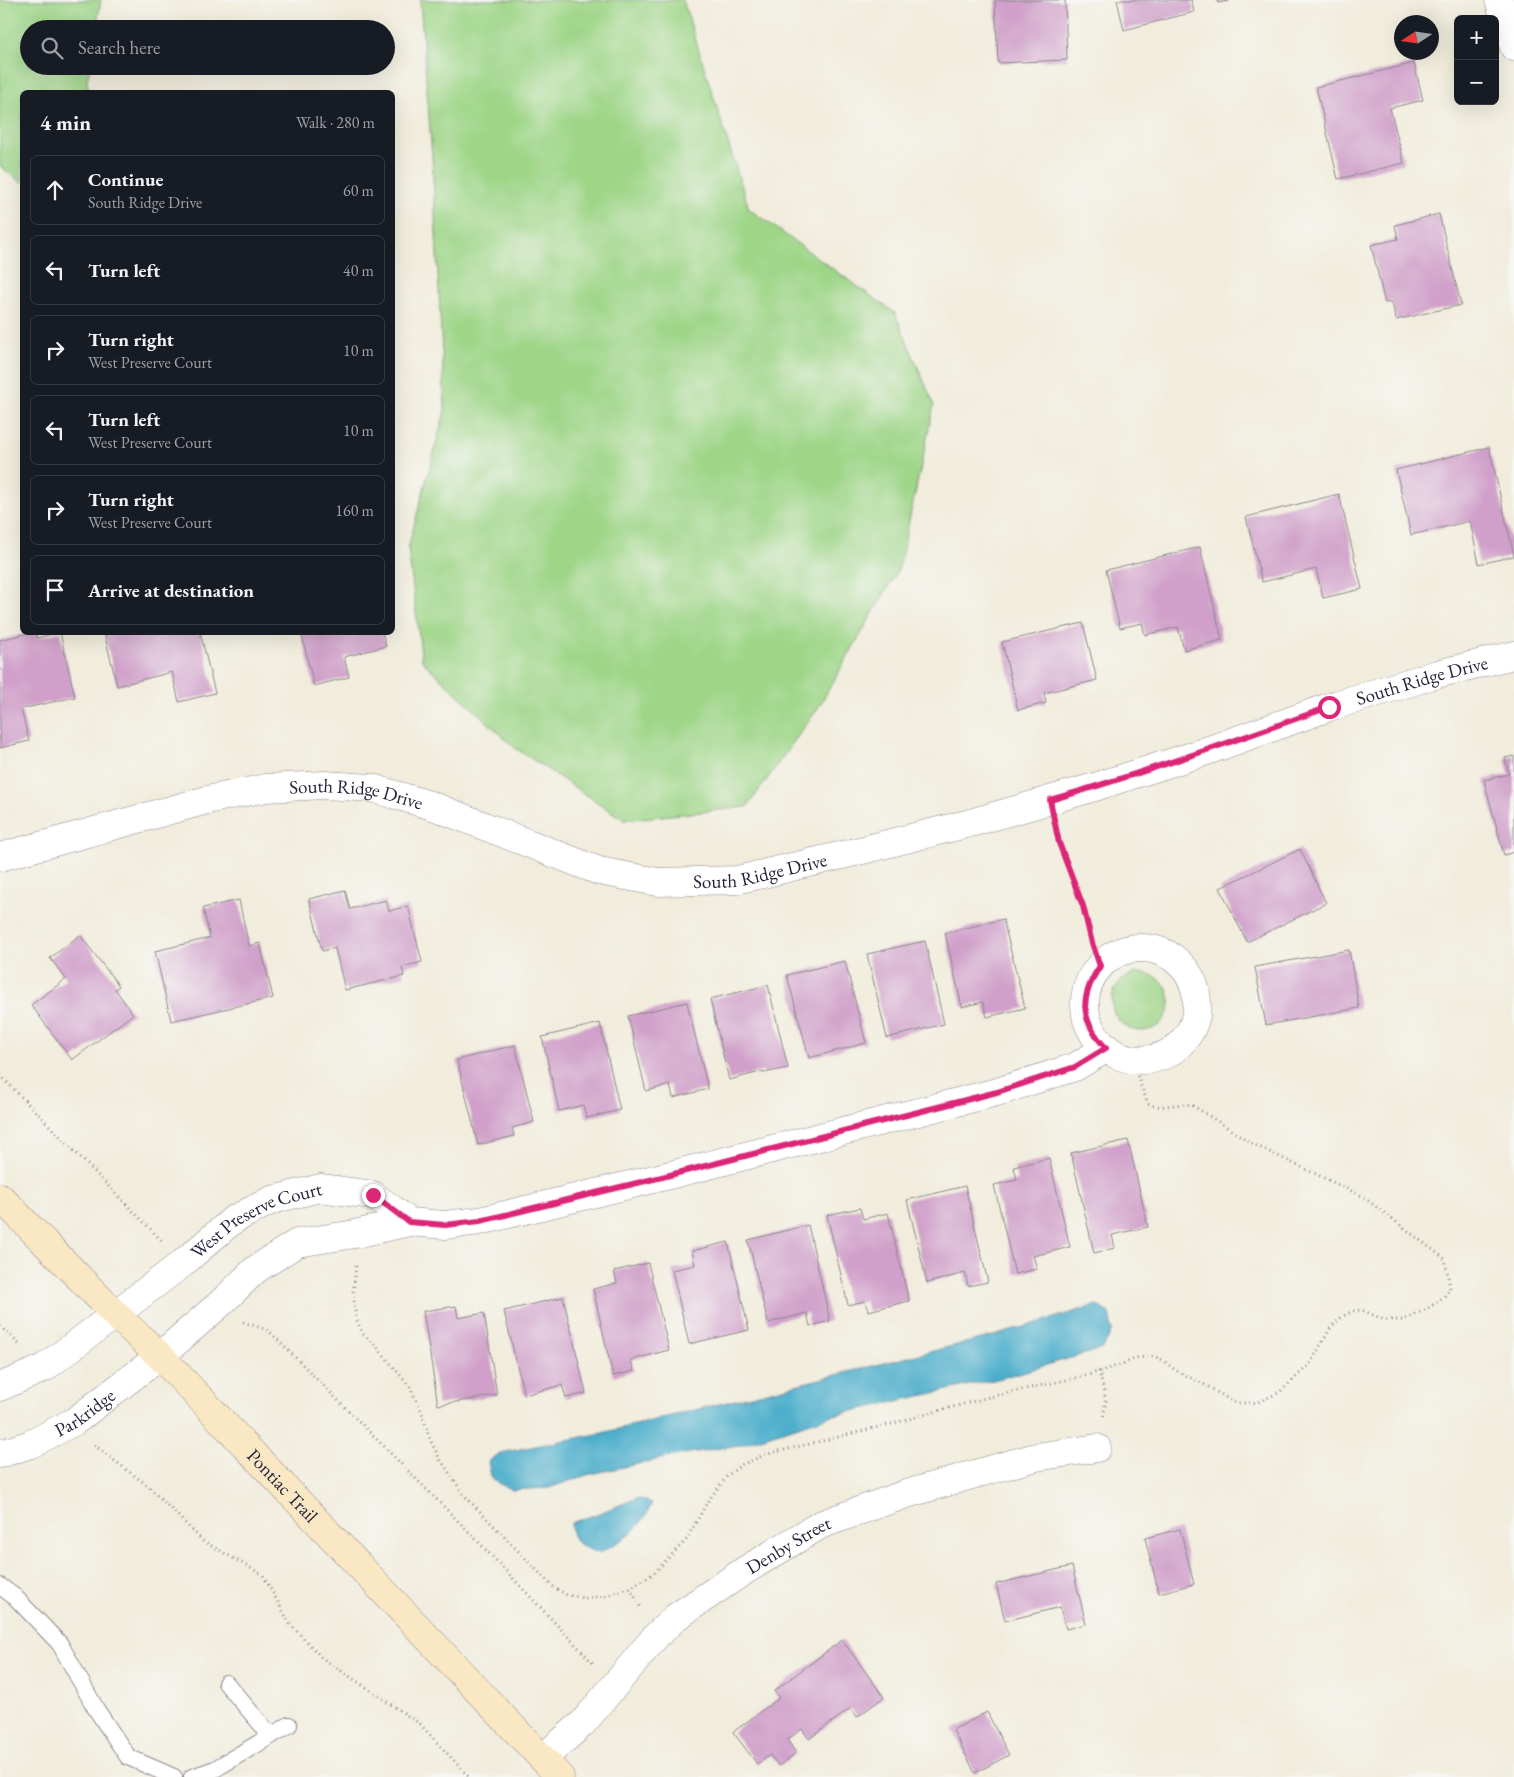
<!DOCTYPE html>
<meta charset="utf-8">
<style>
body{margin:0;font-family:"EB Garamond",serif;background:#20242c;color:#f1f3f6}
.controls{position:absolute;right:15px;top:15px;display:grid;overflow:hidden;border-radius:8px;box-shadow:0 5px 20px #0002}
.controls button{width:45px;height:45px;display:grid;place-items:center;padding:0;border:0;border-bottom:1px solid #363941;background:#171b24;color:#f1f3f6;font:25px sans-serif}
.compass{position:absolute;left:1394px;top:15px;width:45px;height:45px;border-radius:50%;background:#171b24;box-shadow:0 5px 20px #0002;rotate:258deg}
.stop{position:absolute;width:15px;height:15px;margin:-11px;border:4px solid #db2777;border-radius:50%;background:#fff}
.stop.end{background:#db2777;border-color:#fff;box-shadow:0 1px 5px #0008}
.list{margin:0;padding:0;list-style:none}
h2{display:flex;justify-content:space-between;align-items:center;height:65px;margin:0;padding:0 20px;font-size:21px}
h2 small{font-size:16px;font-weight:400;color:#9ea1a6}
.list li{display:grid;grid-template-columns:32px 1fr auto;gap:15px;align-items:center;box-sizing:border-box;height:70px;margin:0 10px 10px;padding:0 10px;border:1px solid #363941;border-radius:8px}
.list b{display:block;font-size:19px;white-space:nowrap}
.list p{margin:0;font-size:16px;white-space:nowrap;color:#9ea1a6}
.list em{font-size:16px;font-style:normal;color:#9ea1a6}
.icon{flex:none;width:28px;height:28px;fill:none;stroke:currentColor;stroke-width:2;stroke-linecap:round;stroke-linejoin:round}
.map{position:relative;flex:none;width:1514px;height:1777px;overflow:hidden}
.search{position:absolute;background:#171b24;box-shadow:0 5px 20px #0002;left:20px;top:20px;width:375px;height:55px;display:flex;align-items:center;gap:12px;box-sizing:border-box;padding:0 18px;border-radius:28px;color:#9ea1a6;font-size:19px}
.panel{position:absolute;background:#171b24;box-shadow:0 5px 20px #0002;left:20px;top:90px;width:375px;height:545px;border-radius:8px}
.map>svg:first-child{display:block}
.green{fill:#9ed587;stroke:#607c61}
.water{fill:#4dafcc;stroke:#386884}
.building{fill:#d0a0ca}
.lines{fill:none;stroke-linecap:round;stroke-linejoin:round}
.lane-casing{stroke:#8a878b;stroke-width:18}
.street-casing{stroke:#8a878b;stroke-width:29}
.secondary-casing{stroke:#8a878b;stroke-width:29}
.path{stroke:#8a878b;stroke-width:3;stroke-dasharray:1 4;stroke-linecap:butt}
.lane{stroke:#fff;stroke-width:16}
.street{stroke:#fff;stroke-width:28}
.secondary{stroke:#fae7c3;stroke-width:28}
.route{stroke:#db2777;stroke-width:6}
.labels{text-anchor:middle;stroke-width:5;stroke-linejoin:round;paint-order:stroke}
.street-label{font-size:19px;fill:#22223b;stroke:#f6f6f2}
</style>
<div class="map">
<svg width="1514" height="1777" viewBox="0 0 1514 1777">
<rect width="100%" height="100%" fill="#f6f6f2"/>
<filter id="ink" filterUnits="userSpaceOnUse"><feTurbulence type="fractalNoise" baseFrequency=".02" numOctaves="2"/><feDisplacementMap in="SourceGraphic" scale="10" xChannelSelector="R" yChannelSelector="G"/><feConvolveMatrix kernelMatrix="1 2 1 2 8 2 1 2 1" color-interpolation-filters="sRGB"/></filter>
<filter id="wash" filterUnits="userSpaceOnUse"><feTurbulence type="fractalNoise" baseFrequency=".0096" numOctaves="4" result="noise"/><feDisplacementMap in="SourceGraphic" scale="20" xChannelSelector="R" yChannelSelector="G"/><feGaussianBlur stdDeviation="1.12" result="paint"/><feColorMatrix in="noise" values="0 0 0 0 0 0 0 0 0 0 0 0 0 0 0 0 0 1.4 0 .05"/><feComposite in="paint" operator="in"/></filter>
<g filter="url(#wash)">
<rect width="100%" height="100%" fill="#f1ecdb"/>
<g class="green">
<path d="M0 0H101L96 29H29V66H90L87 81 89 92H22V183L0 166Z"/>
<path d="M420 0H683L749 209 895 313 934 405 899 568 818 708 747 807 624 820 515 748 422 661 408 548 445 411 432 157Z"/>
<circle cx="1141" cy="1002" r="29"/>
</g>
<g class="water">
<path d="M1096 1305 1109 1313 1112 1331 1102 1349 1002 1378 830 1416 739 1445 678 1455 587 1475 549 1488 512 1490 492 1480 488 1462 500 1453 602 1433 1001 1334Z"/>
<path d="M637 1498 652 1503C642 1529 623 1540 599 1553 580 1547 572 1544 571 1523L602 1512Z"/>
</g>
<g id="blocks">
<g class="building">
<path d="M995 0H1065L1067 60 998 63Z"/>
<path d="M1117 0H1191L1194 12 1124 30Z"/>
<path d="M1217 0H1229V1L1218 3Z"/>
<path d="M1414 63 1423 100 1390 108 1404 163 1338 179 1316 87Z"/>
<path d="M1439 214 1461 305 1396 320 1392 302 1385 303 1371 245 1398 239 1395 225Z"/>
<path d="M1489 447 1514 556 1479 564 1470 521 1411 535 1396 470Z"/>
<path d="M1339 494 1362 589 1323 598 1316 569 1262 582 1246 517Z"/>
<path d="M1200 547 1222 640 1184 650 1178 627 1145 635 1142 623 1120 628 1106 570Z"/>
<path d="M1083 623 1097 680 1044 693 1046 703 1018 710 1002 642Z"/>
<path d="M32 632H36L37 638 60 632 75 697 21 709 29 741 0 748V640Z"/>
<path d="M104 632H200L215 693 179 702 172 672 117 686Z"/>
<path d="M301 632H382L386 646 344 657 349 677 314 686Z"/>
<path d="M1514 756V852L1504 855 1484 780 1509 774 1505 758Z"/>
<path d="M1300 849 1326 903 1247 942 1220 888Z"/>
<path d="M345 890 350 909 386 900 389 911 408 906 422 962 402 967 404 976 345 990 335 948 322 951 309 899Z"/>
<path d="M239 900 249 946 260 943 273 998 171 1021 155 951 210 938 203 908Z"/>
<path d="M1003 919 1025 1008 987 1017 983 1002 962 1007 945 933Z"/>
<path d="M80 935 119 986 115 989 133 1014 72 1060 31 1005 66 979 50 958Z"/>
<path d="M925 941 944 1024 887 1038 867 954Z"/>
<path d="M1349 950 1359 1008 1266 1025 1255 967Z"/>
<path d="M845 961 866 1043 809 1058 787 975Z"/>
<path d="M768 985 788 1068 764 1073V1071L729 1080 710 999Z"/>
<path d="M687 1002 708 1089 673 1098 670 1085 646 1091 628 1016Z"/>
<path d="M600 1023 620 1110 587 1118 583 1105 559 1111 542 1037Z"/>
<path d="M515 1045 534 1122 512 1128 514 1136 478 1145 457 1060Z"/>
<path d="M1128 1140 1148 1227 1112 1235 1115 1248 1094 1253 1071 1153Z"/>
<path d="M1049 1158 1070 1247 1033 1256 1037 1269 1015 1274 994 1185 1017 1180 1014 1167Z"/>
<path d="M965 1186 988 1282 968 1286 965 1273 927 1283 907 1200Z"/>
<path d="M860 1208 863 1219 888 1213 909 1301 868 1311 865 1301 848 1305 827 1215Z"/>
<path d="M808 1225 830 1321 810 1326 807 1313 768 1323 748 1240Z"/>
<path d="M728 1242 749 1330 689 1344 672 1270 695 1265 692 1251Z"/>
<path d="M648 1263 669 1350 631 1360 634 1371 613 1376 593 1289 617 1283 614 1271Z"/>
<path d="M563 1297 586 1393 566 1398 562 1385 524 1395 504 1311Z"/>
<path d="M456 1306 458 1318 484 1313 497 1395 438 1405 423 1311Z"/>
<path d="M1180 1529 1194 1584 1159 1593 1145 1538Z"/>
<path d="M1072 1566 1086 1624 1066 1629 1060 1607 1005 1621 996 1584Z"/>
<path d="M842 1640 884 1697 857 1717 851 1708 809 1739 802 1729 787 1740 796 1753 779 1766 770 1755 757 1764 733 1732 779 1698 774 1691Z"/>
<path d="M987 1712 1009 1755 975 1773 953 1730Z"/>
</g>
</g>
</g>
<g filter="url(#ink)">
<use href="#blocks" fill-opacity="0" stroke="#8a878b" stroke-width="1"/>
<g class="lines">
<g class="lane-casing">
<g id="lane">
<path d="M0 1586 15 1597 60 1644 96 1709 128 1757 174 1777"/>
<path d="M226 1683 271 1736"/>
<path d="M192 1777 215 1769 289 1725"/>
</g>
</g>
<g class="street-casing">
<g id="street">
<path d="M1499 0 1514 47"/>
<path id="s1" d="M0 857 207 800 266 788 325 785 372 788 433 806 599 871 658 882 737 880 847 854 974 822 1098 786 1198 754 1329 707 1437 674 1514 655"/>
<circle cx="1141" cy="1004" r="56"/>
<path id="s2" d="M0 1387 44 1368 183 1263 233 1220 272 1200 320 1188 373 1195 409 1222"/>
<path id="s3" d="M0 1454 31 1444 75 1421 160 1356 222 1302 255 1270 297 1243 355 1234 409 1222 445 1225 480 1221 662 1177 997 1092 1075 1067 1107 1048"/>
<path id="s4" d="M543 1758 583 1723 656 1636 676 1617 744 1571 820 1525 903 1495 968 1476 1036 1457 1097 1448"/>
</g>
</g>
<g class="secondary-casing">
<g id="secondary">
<path id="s5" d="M0 1197 115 1314 160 1356 560 1777"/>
</g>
</g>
<g class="path">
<path d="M1056 828C1062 855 1074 880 1083 906 1089 926 1093 946 1100 966"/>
<path d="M0 1075 163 1242"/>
<path d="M356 1266 353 1293 356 1319 363 1334 377 1347 410 1387 421 1410 430 1440 440 1459 464 1495 552 1586 567 1595 586 1598 605 1596 630 1588 653 1574 686 1540 708 1501 727 1476 741 1465 764 1455 891 1424 989 1397 1084 1376 1120 1365 1137 1358 1154 1356 1163 1360 1175 1370 1207 1386 1235 1403H1256L1280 1392 1310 1364 1331 1327 1343 1316 1353 1311 1362 1310 1384 1320H1403L1427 1309 1444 1297 1450 1288 1445 1259 1362 1196 1255 1145 1192 1105C1176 1102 1163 1110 1148 1104L1132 1062"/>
<path d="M243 1322 268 1330 469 1532 594 1664"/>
<path d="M0 1326 21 1346"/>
<path d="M1099 1371 1106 1400 1103 1419"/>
<path d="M94 1445 148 1486 203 1541 263 1575 290 1624 321 1657 420 1724 469 1777"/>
<path d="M630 1588 642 1610"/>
</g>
<use href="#lane" class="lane"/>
<use href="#street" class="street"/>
<use href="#secondary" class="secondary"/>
</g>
</g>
<g class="lines" filter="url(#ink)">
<path class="route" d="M373 1195 409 1222 445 1225 480 1221 662 1177 997 1092 1075 1067 1106 1048C1080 1020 1079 998 1100 966L1092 943 1083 906 1059 843 1050 800C1144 773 1236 740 1329 707"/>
</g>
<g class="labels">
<g class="street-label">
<text dy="7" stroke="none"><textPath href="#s1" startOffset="1476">South Ridge Drive</textPath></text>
<text dy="7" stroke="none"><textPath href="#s1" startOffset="366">South Ridge Drive</textPath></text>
<text dy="7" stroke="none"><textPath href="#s1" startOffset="786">South Ridge Drive</textPath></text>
<text dy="7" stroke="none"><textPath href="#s2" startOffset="309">West Preserve Court</textPath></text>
<text dy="7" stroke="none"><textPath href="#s3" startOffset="95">Parkridge</textPath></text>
<text dy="7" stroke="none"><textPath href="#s5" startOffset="404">Pontiac Trail</textPath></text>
<text dy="7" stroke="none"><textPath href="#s4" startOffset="328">Denby Street</textPath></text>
</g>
</g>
</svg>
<div class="controls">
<button>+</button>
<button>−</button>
</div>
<svg class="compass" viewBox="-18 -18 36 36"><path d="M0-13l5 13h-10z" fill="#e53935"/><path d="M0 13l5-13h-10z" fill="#9ea1a6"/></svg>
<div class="stop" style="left:1329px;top:707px"></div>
<div class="stop end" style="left:373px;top:1195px"></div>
<div class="search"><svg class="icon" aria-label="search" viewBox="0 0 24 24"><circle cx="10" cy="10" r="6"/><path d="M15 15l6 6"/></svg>Search here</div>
<section class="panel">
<h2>4 min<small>Walk · 280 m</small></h2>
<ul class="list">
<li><svg class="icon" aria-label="ahead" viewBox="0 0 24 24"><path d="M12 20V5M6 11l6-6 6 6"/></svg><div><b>Continue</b><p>South Ridge Drive</p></div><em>60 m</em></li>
<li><svg class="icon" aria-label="left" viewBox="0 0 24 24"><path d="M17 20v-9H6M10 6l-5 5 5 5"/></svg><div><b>Turn left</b></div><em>40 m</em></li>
<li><svg class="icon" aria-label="right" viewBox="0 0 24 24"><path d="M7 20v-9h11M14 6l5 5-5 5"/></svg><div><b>Turn right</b><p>West Preserve Court</p></div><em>10 m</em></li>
<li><svg class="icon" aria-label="left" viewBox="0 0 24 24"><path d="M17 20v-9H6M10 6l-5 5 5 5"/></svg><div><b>Turn left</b><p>West Preserve Court</p></div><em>10 m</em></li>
<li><svg class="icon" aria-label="right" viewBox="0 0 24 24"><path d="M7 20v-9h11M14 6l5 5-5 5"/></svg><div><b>Turn right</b><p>West Preserve Court</p></div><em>160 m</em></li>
<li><svg class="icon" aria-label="arrive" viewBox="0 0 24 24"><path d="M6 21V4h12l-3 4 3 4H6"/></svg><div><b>Arrive at destination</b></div></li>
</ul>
</section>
</div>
